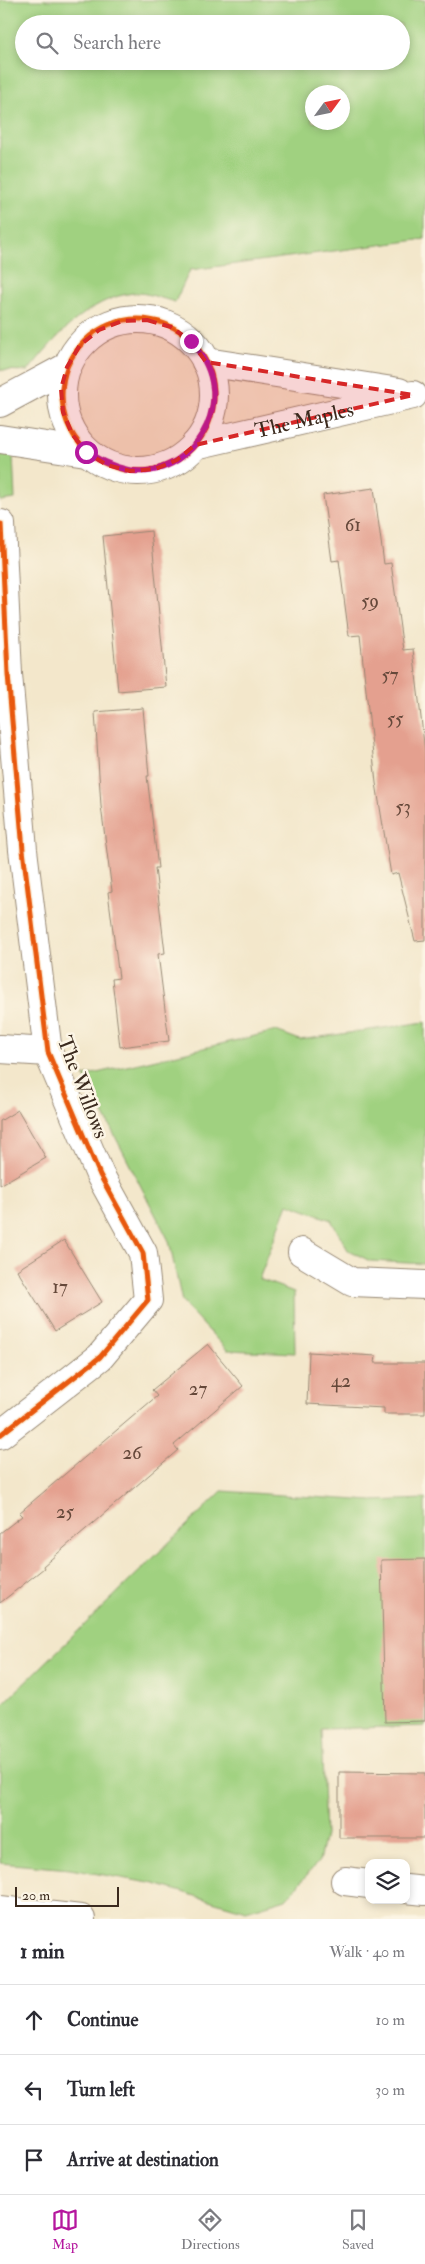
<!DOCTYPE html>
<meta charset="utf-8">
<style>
body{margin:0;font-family:"IM FELL Double Pica",serif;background:#f7f7f7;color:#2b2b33}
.controls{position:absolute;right:15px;bottom:15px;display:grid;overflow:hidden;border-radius:10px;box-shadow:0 2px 8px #0003}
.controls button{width:45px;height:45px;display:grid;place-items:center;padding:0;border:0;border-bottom:1px solid #e1e1e2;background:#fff;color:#2b2b33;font:25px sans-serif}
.compass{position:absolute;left:305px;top:85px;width:45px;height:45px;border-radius:50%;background:#fff;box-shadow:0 2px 8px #0003;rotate:57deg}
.scale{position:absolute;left:15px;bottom:12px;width:104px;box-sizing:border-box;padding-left:5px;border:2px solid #3b2a1e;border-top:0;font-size:14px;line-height:18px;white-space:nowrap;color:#3b2a1e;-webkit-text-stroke:4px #fcf5e5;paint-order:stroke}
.stop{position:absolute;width:15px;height:15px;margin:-11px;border:4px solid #b5179e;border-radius:50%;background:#fff}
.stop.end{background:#b5179e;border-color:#fff;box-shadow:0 1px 5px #0008}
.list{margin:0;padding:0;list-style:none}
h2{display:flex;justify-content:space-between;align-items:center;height:65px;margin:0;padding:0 20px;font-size:21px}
h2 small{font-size:16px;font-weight:400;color:#7c7c81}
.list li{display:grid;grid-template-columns:32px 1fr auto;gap:15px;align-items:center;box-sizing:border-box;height:70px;padding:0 20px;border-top:1px solid #e1e1e2}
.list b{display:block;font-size:19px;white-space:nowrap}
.list em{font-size:16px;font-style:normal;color:#7c7c81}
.icon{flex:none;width:28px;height:28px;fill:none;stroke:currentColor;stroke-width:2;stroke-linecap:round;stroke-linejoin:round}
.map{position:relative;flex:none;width:425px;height:1919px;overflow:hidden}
.search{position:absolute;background:#fff;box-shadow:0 2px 8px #0003;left:15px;right:15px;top:15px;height:55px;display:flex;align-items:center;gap:12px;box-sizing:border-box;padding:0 18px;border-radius:28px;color:#7c7c81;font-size:19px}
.sheet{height:275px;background:#fff}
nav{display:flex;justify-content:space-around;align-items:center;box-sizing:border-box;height:70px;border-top:1px solid #e1e1e2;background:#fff;font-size:14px;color:#7c7c81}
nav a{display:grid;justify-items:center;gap:2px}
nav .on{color:#b5179e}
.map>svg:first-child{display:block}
.green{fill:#a0d180;stroke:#6e7e4f;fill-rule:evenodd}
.building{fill:#e4a08f}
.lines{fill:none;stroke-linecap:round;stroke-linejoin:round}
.minor-casing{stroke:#978874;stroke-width:30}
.minor{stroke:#fff;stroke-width:28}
.cycleway-casing{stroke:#fcf5e5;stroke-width:8}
.cycleway{stroke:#e8590c;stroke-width:5}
.route{stroke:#b5179e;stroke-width:6}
.marked{fill:#d62828;fill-opacity:0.2;stroke:#d62828;stroke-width:4;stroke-dasharray:10 6;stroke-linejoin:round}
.labels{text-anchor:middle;stroke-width:5;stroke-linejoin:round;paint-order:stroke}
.number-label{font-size:19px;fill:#65483a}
.street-label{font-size:21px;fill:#3b2a1e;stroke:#fcf5e5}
</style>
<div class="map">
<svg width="425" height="1919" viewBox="0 0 425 1919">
<rect width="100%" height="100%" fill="#fcf5e5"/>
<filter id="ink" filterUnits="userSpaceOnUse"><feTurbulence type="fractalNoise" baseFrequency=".02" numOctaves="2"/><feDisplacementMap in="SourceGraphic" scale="10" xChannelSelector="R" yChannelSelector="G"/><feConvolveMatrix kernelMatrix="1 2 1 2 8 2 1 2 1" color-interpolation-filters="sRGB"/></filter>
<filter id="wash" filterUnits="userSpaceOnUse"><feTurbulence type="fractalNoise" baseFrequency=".0096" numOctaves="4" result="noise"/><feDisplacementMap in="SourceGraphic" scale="20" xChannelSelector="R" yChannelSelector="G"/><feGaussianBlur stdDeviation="1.12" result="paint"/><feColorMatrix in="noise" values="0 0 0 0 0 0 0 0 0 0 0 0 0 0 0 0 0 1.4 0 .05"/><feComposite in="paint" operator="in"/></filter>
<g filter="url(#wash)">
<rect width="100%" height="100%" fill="#f3e7cb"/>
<g class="green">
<path d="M0 0H425V239L190 270 175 302C163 299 146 292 134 293 88 298 55 338 28 371L0 370ZM24 24H401V61H24ZM342 92V122H312V92Z"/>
<path d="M0 454 13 455 15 499 0 501Z"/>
<path d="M425 1022V1264L370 1261 348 1250 331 1220 288 1204 259 1279 294 1292 295 1353 227 1350 182 1302 169 1241 84 1076 276 1031 300 1040Z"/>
<path d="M222 1491 372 1501 425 1499V1726L321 1729 325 1835 319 1861 286 1899 246 1911 155 1884 70 1869 0 1863V1707Z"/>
</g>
<g id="blocks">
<g class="building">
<path d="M374 488 384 564 391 563 403 650 413 649 425 752V940L415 941 398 873 391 875 376 783 360 635 349 636 339 560 332 561 323 495Z"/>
<path d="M151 531 166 687 118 691 103 536Z"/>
<path d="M143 708 149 776H147L158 868H155L165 953 158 954 169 1041 120 1047 112 979 119 978 108 892 112 891 101 806 95 712Z"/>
<path d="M18 1110 46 1158 0 1185V1121Z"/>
<path d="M64 1240 102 1302 55 1331 17 1270Z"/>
<path d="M208 1344 243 1386 174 1445 178 1450 43 1566 44 1568 0 1603V1533L22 1516 19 1513 157 1396 152 1390Z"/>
<path d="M309 1352 376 1356 375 1363H425V1414H384V1408L307 1404Z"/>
<path d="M425 1559V1721L385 1722 381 1560Z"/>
<path d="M339 1772 425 1773V1838H339Z"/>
</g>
</g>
</g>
<g filter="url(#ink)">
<use href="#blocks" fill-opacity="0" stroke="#978874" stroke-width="1"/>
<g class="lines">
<g class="minor-casing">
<g id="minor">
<circle cx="138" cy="395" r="76"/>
<path d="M206 362 399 392"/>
<path d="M0 403 67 367"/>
<path d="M0 439 86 452"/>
<path id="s1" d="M195 445 413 395"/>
<path d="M0 1049 48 1052"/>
<path d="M302 1252 352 1282 425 1285"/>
<path d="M0 1435 100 1357 148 1300 143 1253 100 1175 48 1052 23 850 8 674 1 524"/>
<path d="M345 1881 369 1884"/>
<path d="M406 1889 425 1891"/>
<path d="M0 1910 81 1919"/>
</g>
</g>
<use href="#minor" class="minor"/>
<g class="cycleway-casing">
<g id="cycleway">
<circle cx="138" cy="395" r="76"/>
<path d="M0 1435 100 1357 148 1300 143 1253 100 1175 48 1052 23 850 8 674 1 524"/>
</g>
</g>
<use href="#cycleway" class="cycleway"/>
</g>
</g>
<g class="lines" filter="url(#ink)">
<path class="route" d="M86 452C100 460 112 467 128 470 177 480 222 429 212 382 209 366 201 354 191 341"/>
</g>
<path class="marked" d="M147 320 171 327 191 341 206 362 413 395 195 445 177 460 155 469 130 471 107 465 86 452 72 434 63 412 61 389 67 367 80 345 99 330 122 321Z"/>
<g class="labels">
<g class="number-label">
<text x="353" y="531">61</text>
<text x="370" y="607">59</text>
<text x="390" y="681">57</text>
<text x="395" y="725">55</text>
<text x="403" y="813">53</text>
<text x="60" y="1293">17</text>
<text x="341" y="1387">42</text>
<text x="198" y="1395">27</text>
<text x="132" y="1459">26</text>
<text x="65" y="1518">25</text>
</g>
<g class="street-label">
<text dy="7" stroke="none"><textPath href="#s1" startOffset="112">The Maples</textPath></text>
<text transform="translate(83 1087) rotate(69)" y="7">The Willows</text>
</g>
</g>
</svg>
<div class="controls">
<button><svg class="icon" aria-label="layers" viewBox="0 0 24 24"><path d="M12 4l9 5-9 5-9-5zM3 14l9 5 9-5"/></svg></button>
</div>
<svg class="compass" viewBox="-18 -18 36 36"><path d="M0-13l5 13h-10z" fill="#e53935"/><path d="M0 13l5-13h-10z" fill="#7c7c81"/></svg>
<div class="scale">20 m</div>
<div class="stop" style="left:86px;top:452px"></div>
<div class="stop end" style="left:191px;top:341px"></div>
<div class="search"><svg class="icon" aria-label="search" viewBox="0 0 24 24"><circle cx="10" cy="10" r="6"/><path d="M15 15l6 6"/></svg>Search here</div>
</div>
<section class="sheet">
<h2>1 min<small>Walk · 40 m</small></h2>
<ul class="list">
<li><svg class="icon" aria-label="ahead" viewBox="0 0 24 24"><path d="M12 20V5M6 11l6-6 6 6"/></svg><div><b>Continue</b></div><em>10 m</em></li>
<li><svg class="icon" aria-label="left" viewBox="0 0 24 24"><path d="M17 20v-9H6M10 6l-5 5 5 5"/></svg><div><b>Turn left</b></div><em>30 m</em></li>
<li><svg class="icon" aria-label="arrive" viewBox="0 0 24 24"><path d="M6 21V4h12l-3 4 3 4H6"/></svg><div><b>Arrive at destination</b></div></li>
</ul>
</section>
<nav>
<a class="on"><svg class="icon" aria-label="map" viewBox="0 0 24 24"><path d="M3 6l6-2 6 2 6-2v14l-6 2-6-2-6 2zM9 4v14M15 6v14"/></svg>Map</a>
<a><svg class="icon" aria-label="directions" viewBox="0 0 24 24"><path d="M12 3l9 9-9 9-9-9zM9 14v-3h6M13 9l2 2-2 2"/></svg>Directions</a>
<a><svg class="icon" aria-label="saved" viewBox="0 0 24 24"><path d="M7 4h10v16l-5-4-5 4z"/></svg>Saved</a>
</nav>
